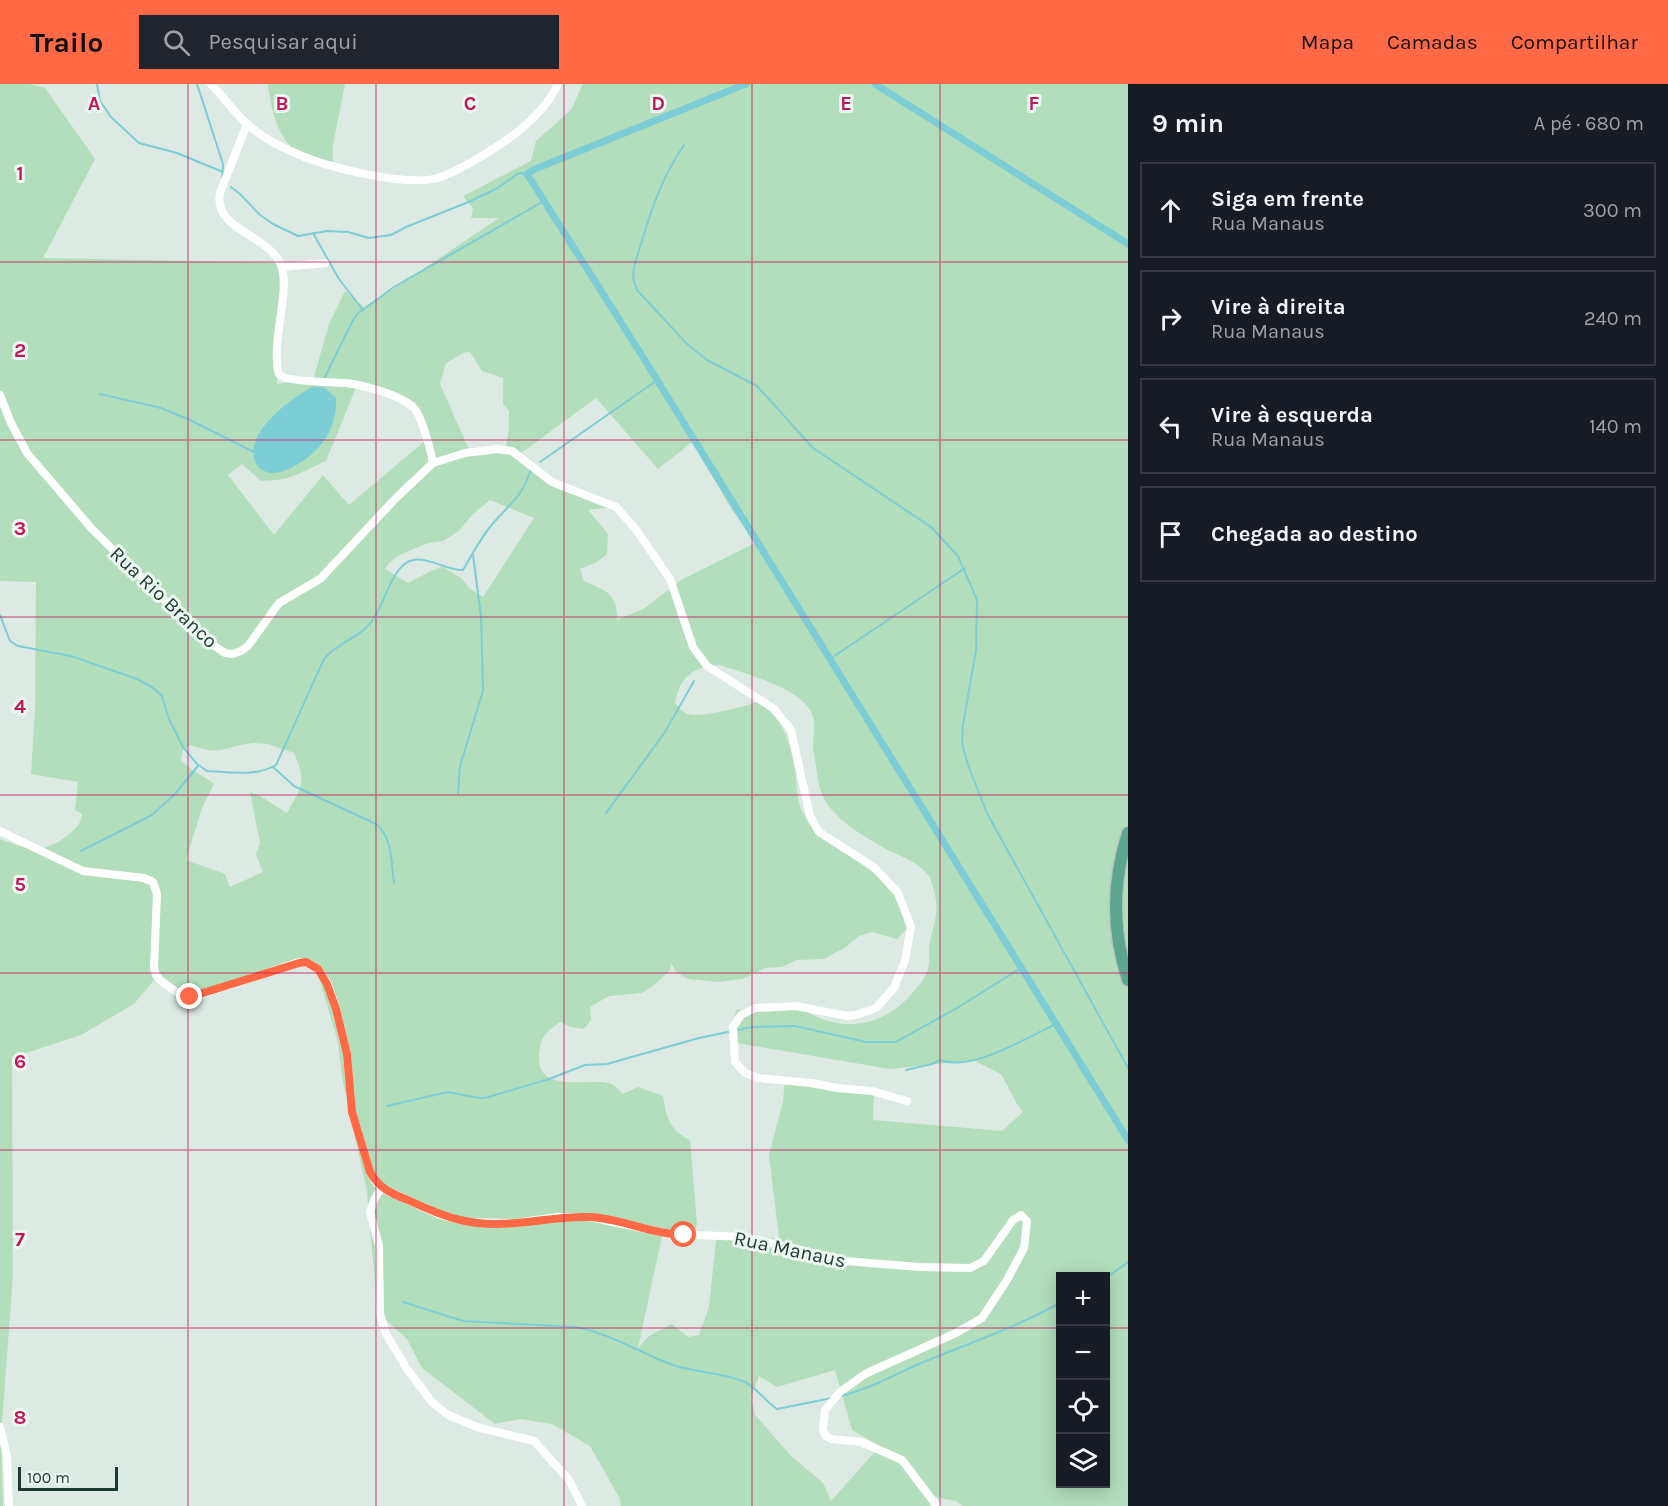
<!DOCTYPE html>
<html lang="pt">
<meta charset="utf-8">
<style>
body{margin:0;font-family:Karla,sans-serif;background:#20242c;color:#f1f3f6}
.controls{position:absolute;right:18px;bottom:18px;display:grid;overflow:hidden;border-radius:0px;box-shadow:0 3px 15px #0003}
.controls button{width:54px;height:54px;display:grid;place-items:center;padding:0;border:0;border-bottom:2px solid #363941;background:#171b24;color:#f1f3f6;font:30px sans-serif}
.scale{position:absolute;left:18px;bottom:15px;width:100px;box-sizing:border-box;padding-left:6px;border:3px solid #1d3b31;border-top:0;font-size:16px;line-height:21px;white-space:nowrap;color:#1d3b31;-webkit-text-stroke:4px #ecf7f1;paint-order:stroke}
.stop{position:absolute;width:18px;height:18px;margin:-14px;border:4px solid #ff6945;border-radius:50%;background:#fff}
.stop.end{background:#ff6945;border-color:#fff;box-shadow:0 2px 6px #0008}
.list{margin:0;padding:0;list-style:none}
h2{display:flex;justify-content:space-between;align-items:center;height:78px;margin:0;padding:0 24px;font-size:26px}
h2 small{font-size:20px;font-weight:400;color:#9ea1a6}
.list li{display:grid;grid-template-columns:39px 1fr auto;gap:18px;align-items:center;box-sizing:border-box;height:96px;margin:0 12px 12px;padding:0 12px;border:2px solid #363941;border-radius:0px}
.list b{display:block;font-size:22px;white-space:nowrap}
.list p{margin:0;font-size:20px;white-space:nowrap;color:#9ea1a6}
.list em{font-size:20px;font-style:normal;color:#9ea1a6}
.icon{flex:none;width:33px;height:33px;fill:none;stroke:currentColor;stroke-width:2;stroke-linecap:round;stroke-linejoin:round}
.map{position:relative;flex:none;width:1128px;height:1422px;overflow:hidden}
header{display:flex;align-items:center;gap:36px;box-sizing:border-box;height:84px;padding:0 30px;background:#ff6945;color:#111}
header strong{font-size:28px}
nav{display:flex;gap:33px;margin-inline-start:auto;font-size:21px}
.search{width:420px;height:54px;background:#20242c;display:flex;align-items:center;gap:15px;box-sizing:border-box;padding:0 21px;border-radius:0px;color:#9ea1a6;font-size:22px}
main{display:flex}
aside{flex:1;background:#171b24}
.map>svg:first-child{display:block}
.green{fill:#b2debb;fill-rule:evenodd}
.water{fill:#7dcdd6}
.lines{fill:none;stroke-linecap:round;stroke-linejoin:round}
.stream{stroke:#7dcdd6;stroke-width:2}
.canal{stroke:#7dcdd6;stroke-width:7}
.primary-casing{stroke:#bbc4c1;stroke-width:15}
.minor{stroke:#fff;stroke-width:8}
.primary{stroke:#5ca58e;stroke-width:12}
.route{stroke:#ff6945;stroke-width:8}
.grid{fill:none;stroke:#c2185b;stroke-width:1.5;stroke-opacity:0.55}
.labels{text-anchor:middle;stroke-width:6;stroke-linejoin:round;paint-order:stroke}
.street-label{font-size:20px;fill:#1d3b31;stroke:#ecf7f1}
.grid-label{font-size:20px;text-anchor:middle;font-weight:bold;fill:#c2185b;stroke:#ecf7f1;stroke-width:6;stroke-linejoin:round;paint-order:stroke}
</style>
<header>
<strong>Trailo</strong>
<div class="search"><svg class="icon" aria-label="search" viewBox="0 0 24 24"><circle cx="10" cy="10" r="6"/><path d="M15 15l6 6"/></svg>Pesquisar aqui</div>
<nav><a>Mapa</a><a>Camadas</a><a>Compartilhar</a></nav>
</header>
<main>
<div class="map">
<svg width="1128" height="1422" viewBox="0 0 1128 1422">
<rect width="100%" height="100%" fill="#dceae3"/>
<g class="green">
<path d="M0 0H29L45 4 95 75 43 174 281 179 277 300 301 297 314 293 329 240 345 207 365 224 499 134H471L473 125 463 112 531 77 536 57 571 26 583 0H1128V1422H963L956 1417 935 1413 929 1422H621L620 1415 590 1362 552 1340 520 1335 495 1340 422 1284 407 1255 386 1236 376 1213 367 1107 343 999 338 958 317 887 301 874 188 915 177 910 154 896 134 920 81 951 20 971 12 980 13 1192 1 1352 3 1422H0V755C26 766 43 770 67 752 75 745 81 741 82 730L75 726 78 698 31 690 35 624 36 498 0 497ZM470 268 482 287 503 294V320L509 327V345L505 368H470L440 300 446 279 463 269ZM360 300 414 323 426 356 349 421 323 391 274 451 228 391 242 380 261 397 278 396 294 392 326 377 355 306ZM596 314 658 385 692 358 729 421 755 459 681 496 645 524 617 536C618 509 606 507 584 497L580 485 597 478 607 470 608 450 588 426 612 423 550 399 521 369ZM490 416 534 434 483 513 470 505 461 494 443 483 435 485 408 499 385 485 389 479 399 471 428 459 443 457 459 447 472 431ZM720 581C743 589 800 604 811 628 817 639 813 652 813 664 814 670 815 676 816 682 818 696 819 709 828 721 842 740 869 756 890 767 903 773 919 779 928 791 931 794 932 800 933 803 940 826 935 836 930 857 928 866 931 876 928 884 926 893 920 901 914 907 884 945 836 951 797 921L736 926 731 958 890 985 973 976 1001 990 1017 1020 1023 1028 1002 1047 873 1036 874 1009 785 992 783 1018 769 1071 779 1154 716 1156 709 1223 699 1251 688 1253 672 1240 649 1252 638 1264 662 1152 693 1157 697 1139 690 1056C669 1045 667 1035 663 1012L638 1003 623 1010C618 1005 615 1000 608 999 588 994 536 1010 539 971 541 952 545 949 560 938L571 943 584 945 591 936 590 923 609 912 642 909 654 901 670 886 671 879 677 889 688 895 718 898 743 895 765 884 782 883 797 876 824 875 846 863 859 852 872 848 897 855 907 845C904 834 901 820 894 810 871 776 820 765 803 729 797 718 797 705 796 693 791 660 786 639 760 617 746 622 698 636 685 629 682 627 678 622 675 619 680 592 693 583 720 581ZM253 659 268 660 294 669C307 699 302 702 287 729L260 712 250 708 260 759 256 770 263 788 230 803 225 790 186 776 202 724 214 700C203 691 190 687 181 676L183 666 191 661C221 673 225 662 253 659ZM1060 1192H1106V1400H1060ZM835 1286 852 1346 880 1362 831 1417 823 1399 791 1372 755 1331 751 1313 759 1292 777 1303Z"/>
<path d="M268 0H345L333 61V79C323 77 310 75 301 70 277 57 271 24 268 0Z"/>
</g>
<path class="water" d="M314 302 325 304 336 314C337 348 319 369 291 384 283 388 272 391 264 387 258 385 255 379 254 373 248 345 292 314 314 302Z"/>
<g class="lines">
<g class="stream">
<path d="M97 0 100 17 111 33 139 59 177 69 223 88"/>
<path d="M197 0 223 80 222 97"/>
<path d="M684 61C658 98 647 140 634 183L633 194 637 206 687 260 707 276 757 302 813 364 931 443 958 472 977 516 976 566 963 641 962 659 968 681 987 729 1128 984"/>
<path d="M231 103 240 110 260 131 273 140 298 152 327 147 348 148 369 154 391 151 406 143 466 119 496 105 519 89 527 90"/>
<path d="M313 149 339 195 363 226"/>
<path d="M325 293 352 238 357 230 394 203 544 117"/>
<path d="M100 310 161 324 190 336 254 368"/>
<path d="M540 378 656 297"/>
<path d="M0 531 10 557 18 562 71 572 137 595 152 603 162 612 169 635 183 663 197 680 207 687C229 688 256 693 276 681L324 575C336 559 360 554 372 537 384 522 392 480 413 476 430 473 447 487 463 486 473 469 483 449 497 435 515 415 522 412 531 385"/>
<path d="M830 575 965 484"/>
<path d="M273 683 294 702 376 740C393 754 391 779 394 799"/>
<path d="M458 709 460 682 483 607 481 532 473 471"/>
<path d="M606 729 665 648 694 597"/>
<path d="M81 767 152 731 174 711 198 682"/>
<path d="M906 986 932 980 940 976C972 988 1026 954 1056 940"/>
<path d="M387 1022 448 1008 479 1014H485L549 995 585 981 607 980 699 954 752 943 795 942 866 958H896L957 924 1021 884"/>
<path d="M1106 1194 1128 1178"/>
<path d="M403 1218 463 1237 575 1243C610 1249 640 1269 673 1281 696 1289 723 1288 745 1298 758 1305 765 1317 777 1325L832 1314"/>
<path d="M841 1312C869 1305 894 1291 921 1279 968 1260 1016 1243 1060 1219"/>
</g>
<g class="canal">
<path d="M746 0 535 85 527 90 636 262 1128 1056"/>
<path d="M875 0 1128 160"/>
</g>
<g class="primary-casing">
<path id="primary" d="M1128 749C1112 798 1112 847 1128 896"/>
</g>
<g class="minor">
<path d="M211 0C223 13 235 29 248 41 261 52 278 62 295 69 326 83 405 103 438 94 456 88 474 77 490 67 516 51 545 28 558 0"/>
<path d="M247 40 220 109C213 146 268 150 281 181 290 204 274 250 277 277 277 280 277 287 279 290 283 298 334 298 346 299 363 301 401 311 414 324 422 332 431 368 433 379"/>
<path d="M282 183 325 179"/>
<path d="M0 311 11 339 27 369 92 445 204 555 225 569 233 570 241 567 248 562 279 519 320 495 396 414 433 379 465 369 498 365 512 367 552 398 616 423 635 444 670 495 693 563 707 582 773 624 791 646 810 732 819 748 874 783 898 809 911 843 905 876 894 904 876 924 856 931 847 932 796 922 755 924 741 931 733 943 735 978 745 989 758 994 811 999 837 1004 872 1007 907 1017"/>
<path d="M0 747 83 787 144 794 153 798 157 810 154 885 156 891 160 896 182 912H197L299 878H306L318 885 328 900 336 925 347 970 352 1028 370 1088 375 1097 381 1104 440 1131 467 1138 515 1139 557 1133H589L670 1150 746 1153 845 1177 919 1183 970 1184 984 1177 1013 1136 1021 1131 1027 1137 1024 1164 1007 1196 982 1234 956 1249 865 1290 840 1308 825 1326 823 1346 826 1352 831 1355 861 1358 902 1376 937 1422"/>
<path d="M381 1104 374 1116 370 1128 379 1162 380 1230 386 1250 407 1285 432 1318 448 1331 477 1343 534 1357 569 1396 582 1422"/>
<path d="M0 1343 7 1372 9 1422"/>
</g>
<use href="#primary" class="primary"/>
</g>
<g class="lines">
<path class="route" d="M190 913 299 879 306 878 318 885 327 900 336 925 347 970 352 1028 370 1088C379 1105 393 1110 410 1117 448 1135 473 1143 516 1139 541 1137 565 1132 589 1133 621 1134 650 1150 684 1151"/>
</g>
<path class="grid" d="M188 0V1422M376 0V1422M564 0V1422M752 0V1422M940 0V1422M0 178H1128M0 356H1128M0 533H1128M0 711H1128M0 889H1128M0 1066H1128M0 1244H1060M1106 1244H1128"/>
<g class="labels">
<g class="street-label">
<text transform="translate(164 513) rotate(43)" y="7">Rua Rio Branco</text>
<text transform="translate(790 1165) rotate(12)" y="7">Rua Manaus</text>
</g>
</g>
<g class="grid-label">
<text x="94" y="26">A</text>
<text x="282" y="26">B</text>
<text x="470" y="26">C</text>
<text x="658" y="26">D</text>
<text x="846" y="26">E</text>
<text x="1034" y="26">F</text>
<text x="20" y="96">1</text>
<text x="20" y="273">2</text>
<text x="20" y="451">3</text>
<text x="20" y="629">4</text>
<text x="20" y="807">5</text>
<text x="20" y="984">6</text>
<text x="20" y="1162">7</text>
<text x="20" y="1340">8</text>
</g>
</svg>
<div class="controls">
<button>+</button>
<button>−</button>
<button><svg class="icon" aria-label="locate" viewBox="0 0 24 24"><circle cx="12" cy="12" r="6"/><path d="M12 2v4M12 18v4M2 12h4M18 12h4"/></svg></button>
<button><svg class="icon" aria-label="layers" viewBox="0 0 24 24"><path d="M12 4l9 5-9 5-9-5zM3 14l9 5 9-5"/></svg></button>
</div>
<div class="scale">100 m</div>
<div class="stop" style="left:684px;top:1151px"></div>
<div class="stop end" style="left:190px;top:913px"></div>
</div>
<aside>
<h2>9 min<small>A pé · 680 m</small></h2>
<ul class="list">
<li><svg class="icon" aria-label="ahead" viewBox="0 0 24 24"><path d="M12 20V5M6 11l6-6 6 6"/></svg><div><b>Siga em frente</b><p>Rua Manaus</p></div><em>300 m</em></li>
<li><svg class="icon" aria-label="right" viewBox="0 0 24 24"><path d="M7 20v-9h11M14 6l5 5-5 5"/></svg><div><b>Vire à direita</b><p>Rua Manaus</p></div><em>240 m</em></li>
<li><svg class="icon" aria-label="left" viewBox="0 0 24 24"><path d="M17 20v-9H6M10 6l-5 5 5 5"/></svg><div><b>Vire à esquerda</b><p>Rua Manaus</p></div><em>140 m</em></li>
<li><svg class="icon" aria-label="arrive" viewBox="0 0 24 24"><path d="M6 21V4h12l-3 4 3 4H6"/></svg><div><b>Chegada ao destino</b></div></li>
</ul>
</aside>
</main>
